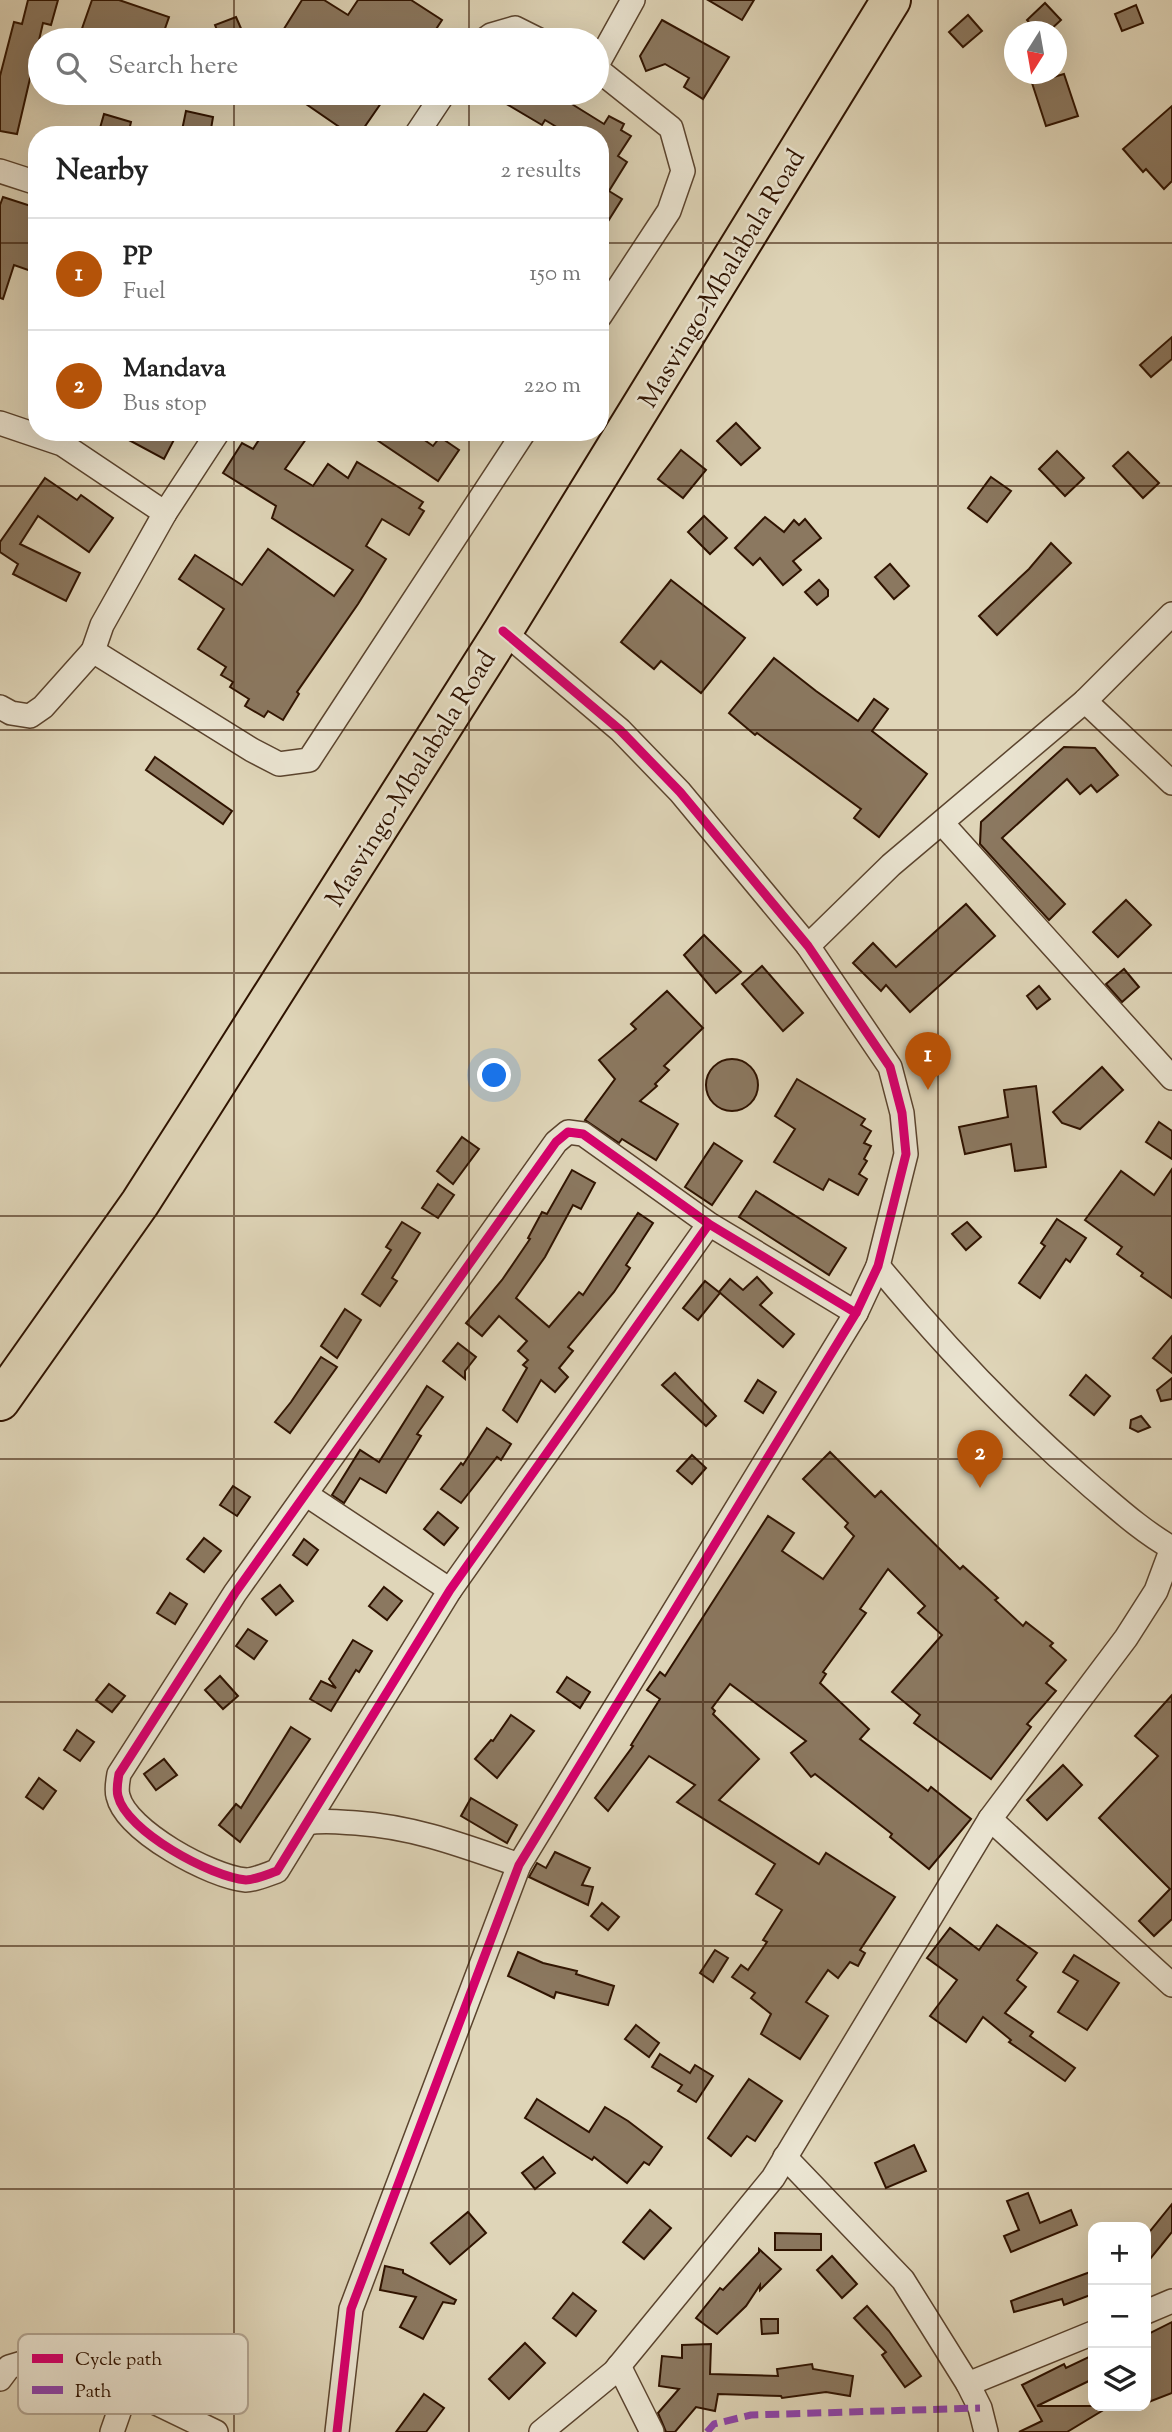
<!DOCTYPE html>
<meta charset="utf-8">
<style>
body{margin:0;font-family:"Sorts Mill Goudy",serif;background:#f2f2f2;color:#222}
.controls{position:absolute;right:21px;bottom:21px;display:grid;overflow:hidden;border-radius:14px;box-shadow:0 7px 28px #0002}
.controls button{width:63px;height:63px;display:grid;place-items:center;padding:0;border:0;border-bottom:2px solid #e0e0e0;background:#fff;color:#222;font:35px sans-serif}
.compass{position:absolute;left:1004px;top:21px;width:63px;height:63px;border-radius:50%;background:#fff;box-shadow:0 7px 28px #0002;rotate:191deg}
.you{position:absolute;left:495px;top:1076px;width:24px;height:24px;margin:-18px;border:5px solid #fff;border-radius:50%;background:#1a73e8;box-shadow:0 0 0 10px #1a73e833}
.badge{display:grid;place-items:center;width:46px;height:46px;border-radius:50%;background:#b45309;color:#fff;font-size:23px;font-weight:700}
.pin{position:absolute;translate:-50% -58px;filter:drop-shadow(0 2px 4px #0008)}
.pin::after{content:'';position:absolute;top:37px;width:24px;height:21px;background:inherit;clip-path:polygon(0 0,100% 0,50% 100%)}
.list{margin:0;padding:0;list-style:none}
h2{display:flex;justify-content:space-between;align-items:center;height:91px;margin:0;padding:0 28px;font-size:30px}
h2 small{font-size:23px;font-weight:400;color:#767676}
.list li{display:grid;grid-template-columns:46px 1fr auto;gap:21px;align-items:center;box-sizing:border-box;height:112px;padding:0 28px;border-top:2px solid #e0e0e0}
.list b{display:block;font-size:26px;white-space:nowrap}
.list p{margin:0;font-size:23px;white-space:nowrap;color:#767676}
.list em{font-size:23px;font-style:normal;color:#767676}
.icon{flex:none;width:38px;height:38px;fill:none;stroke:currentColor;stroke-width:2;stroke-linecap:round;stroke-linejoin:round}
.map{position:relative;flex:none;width:1172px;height:2432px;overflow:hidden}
.search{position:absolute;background:#fff;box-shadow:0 7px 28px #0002;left:28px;top:28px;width:581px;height:77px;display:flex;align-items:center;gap:18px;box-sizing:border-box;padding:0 24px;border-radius:38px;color:#767676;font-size:26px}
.panel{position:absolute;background:#fff;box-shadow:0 7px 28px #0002;left:28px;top:126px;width:581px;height:315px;border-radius:28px}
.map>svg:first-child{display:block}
.building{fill:#8b7860;stroke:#2f1300;stroke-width:2}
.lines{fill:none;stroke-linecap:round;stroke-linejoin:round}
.minor-casing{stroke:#5b442e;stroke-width:26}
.trunk-casing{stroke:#2f1300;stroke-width:42}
.minor{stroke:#eae4d1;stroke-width:23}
.trunk{stroke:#dfd5b8;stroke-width:38}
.quiet{stroke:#8e44ad;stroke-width:7;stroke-dasharray:14 7;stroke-linecap:butt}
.cycleway-casing{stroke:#eae4d1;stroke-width:13}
.cycleway{stroke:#d6006c;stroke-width:9}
.grid{fill:none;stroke:#2f1300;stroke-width:2;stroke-opacity:0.55}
.labels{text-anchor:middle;stroke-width:5;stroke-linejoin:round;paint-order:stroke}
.street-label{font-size:26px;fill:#2f1300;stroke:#eae4d1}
.key{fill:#eae4d1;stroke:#b2a592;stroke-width:2}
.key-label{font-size:19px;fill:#2f1300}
</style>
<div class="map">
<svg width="1172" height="2432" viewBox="0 0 1172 2432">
<rect width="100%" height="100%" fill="#dfd5b8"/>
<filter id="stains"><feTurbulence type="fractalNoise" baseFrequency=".00286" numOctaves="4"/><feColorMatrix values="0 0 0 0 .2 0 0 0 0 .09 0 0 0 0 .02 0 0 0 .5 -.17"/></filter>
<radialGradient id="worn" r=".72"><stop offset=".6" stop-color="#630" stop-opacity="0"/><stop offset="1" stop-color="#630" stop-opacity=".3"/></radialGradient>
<g class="building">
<path d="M28 0H58L51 25 43 23 17 134 0 131V76L14 22 22 24Z"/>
<path d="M92 0H119L169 17 161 40H78Z"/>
<path d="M302 0H324L348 15 358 0H411L442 20 429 40H277Z"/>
<path d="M708 0H754L742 20Z"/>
<path d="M1045 3 1061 20 1048 32H1038L1027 20Z"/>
<path d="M1136 5 1143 23 1122 31 1115 14Z"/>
<path d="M968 15 982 31 963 47 949 32Z"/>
<path d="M236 17 246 40H221L215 25Z"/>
<path d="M662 20 729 57 703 99 684 87 689 78 665 64 646 71 640 56Z"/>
<path d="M1064 74 1078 116 1046 126 1032 83Z"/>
<path d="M290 93H388L359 135H351Z"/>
<path d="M488 93H554L604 124 609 116 624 124 621 130 631 136 618 156 627 162 609 191 622 199 600 234V135H570L545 120 542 125Z"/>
<path d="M1172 106V181L1164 189 1146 169 1143 172 1123 149Z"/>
<path d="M186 111 213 117 210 135H181Z"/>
<path d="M104 114 131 122 128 135H98Z"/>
<path d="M3 197 37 208V253L31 271 14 265 3 299 0 298V205Z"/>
<path d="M1172 337V359L1151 377 1140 365Z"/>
<path d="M736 423 760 448 741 465 717 441Z"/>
<path d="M114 432H178L164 459Z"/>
<path d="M264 432H311L285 469 313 486 328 464 348 478 357 462 423 502 419 508 424 511 409 535 382 519 366 546 386 559 358 604 297 692 299 694 283 720 268 711 264 717 245 706 249 699 230 687 233 682 221 675 226 667 198 649 224 609 179 579 195 555 242 585 268 549 334 596 353 570 272 518 276 506 223 473 242 443 253 449Z"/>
<path d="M365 432H413L433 446 440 437 459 450 438 481Z"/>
<path d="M681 450 706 470 683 498 658 479Z"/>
<path d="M1057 451 1084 478 1065 496 1039 469Z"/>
<path d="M1128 452 1159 483 1143 498 1113 466Z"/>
<path d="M991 477 1011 491 987 522 968 508Z"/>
<path d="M45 478 77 500 81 495 113 518 89 552 38 516 20 544 80 573 66 601 13 574 18 564 0 552V542Z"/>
<path d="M704 516 727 538 710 554 688 532Z"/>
<path d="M765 517 784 532 794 520 799 525 805 519 821 538 793 561 801 570 783 585 760 558 753 565 735 548Z"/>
<path d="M1051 543 1071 563 997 635 979 616 1029 569Z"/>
<path d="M890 564 909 586 894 599 875 577Z"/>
<path d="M671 580 745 638 701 693 661 661 654 669 621 642Z"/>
<path d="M819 580 828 590V596L817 605 805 592Z"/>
<path d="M774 658 816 691 858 721 874 699 888 709 872 731 927 774 879 837 854 818 861 809 757 733 755 735 729 713Z"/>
<path d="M1064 747 1095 748 1118 775 1097 792 1091 785 1080 794 1067 779 1002 838 1065 904 1049 920 980 844 981 822Z"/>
<path d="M155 757 232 811 223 824 146 770Z"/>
<path d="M1126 900 1151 925 1118 957 1093 932Z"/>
<path d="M966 904 995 936 910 1012 886 985 881 991 853 963 873 943 896 967Z"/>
<path d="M704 935 741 972 716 993 684 955Z"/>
<path d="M762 966 803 1013 783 1031 742 984Z"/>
<path d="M1124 969 1139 987 1122 1002 1106 984Z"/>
<path d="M1039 986 1050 999 1037 1009 1027 996Z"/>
<path d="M667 991 703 1028 664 1066 669 1070 655 1084 657 1086 640 1101 678 1124 656 1160 622 1139 619 1143 585 1120 615 1079 599 1060 636 1029 631 1024Z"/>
<circle cx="732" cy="1085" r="26"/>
<path d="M1102 1067 1123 1090 1080 1129 1062 1123 1053 1112Z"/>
<path d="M797 1079 865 1119 861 1125 871 1131 864 1143 871 1146 864 1159 867 1161 859 1174 867 1179 858 1195 829 1179 823 1190 774 1162 795 1129 775 1116Z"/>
<path d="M1036 1086 1046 1167 1015 1171 1011 1144 965 1154 959 1127 1008 1117 1004 1090Z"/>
<path d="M1159 1122 1172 1131V1159L1146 1142Z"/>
<path d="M462 1137 479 1149 453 1184 437 1171Z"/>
<path d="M714 1143 742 1161 712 1205 685 1187Z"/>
<path d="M1172 1169V1298L1141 1276 1143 1273 1117 1254 1122 1247 1085 1220 1121 1171 1154 1195Z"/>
<path d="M572 1170 595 1183 581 1209 573 1205 545 1257 516 1298 549 1327 579 1292 583 1295 638 1213 653 1223 626 1265 630 1268 614 1292 568 1347 573 1351 559 1368 568 1377 555 1392 541 1380 517 1422 503 1410 527 1368 523 1365 528 1360 518 1351 527 1341 499 1316 482 1336 466 1323 502 1280 530 1239 528 1238 542 1212 547 1214Z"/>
<path d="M438 1184 454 1195 438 1218 422 1208Z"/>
<path d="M756 1191 846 1248 829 1275 739 1217Z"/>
<path d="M1057 1219 1086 1238 1070 1262 1066 1259 1040 1298 1019 1283 1045 1246 1041 1243Z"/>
<path d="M402 1222 420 1233 392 1278 397 1281 380 1306 362 1294 391 1250 386 1247Z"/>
<path d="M967 1222 981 1237 966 1250 952 1234Z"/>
<path d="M757 1277 772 1293 760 1305 794 1334 783 1347 719 1292 730 1279 743 1290Z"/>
<path d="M705 1281 720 1293 698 1320 683 1308Z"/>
<path d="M345 1309 361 1320 337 1358 321 1346Z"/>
<path d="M1172 1336V1373L1153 1358Z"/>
<path d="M458 1343 476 1357 465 1371V1379L443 1361Z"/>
<path d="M321 1357 337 1367 290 1433 275 1422 291 1402Z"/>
<path d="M675 1373 716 1416 706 1426 662 1385Z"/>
<path d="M1086 1375 1110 1396 1094 1415 1070 1395Z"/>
<path d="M1172 1378V1399L1161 1401 1157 1390Z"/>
<path d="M758 1380 776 1392 763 1413 745 1401Z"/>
<path d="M427 1386 443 1397 417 1434 421 1436 386 1493 360 1478 344 1503 332 1495 360 1450 379 1462Z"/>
<path d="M1141 1416 1150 1427 1138 1432 1130 1428 1131 1420Z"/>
<path d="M487 1428 511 1444 501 1460 497 1457 461 1503 441 1489 461 1463 463 1465Z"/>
<path d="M830 1452 875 1497 881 1491 960 1569 963 1566 998 1598 995 1600 1023 1626 1026 1622 1053 1643 1050 1646 1066 1660 1046 1683 1056 1691 1027 1724 1031 1727 991 1779 914 1723 920 1715 892 1692 942 1635 918 1613 925 1606 888 1569 860 1609 866 1613 823 1672 826 1674 820 1683 869 1729 860 1739 928 1791 931 1787 971 1819 929 1869 890 1837 892 1834 815 1774 811 1777 791 1753 806 1741 730 1684 712 1708 715 1711 713 1714 759 1759 719 1800 819 1864 826 1853 895 1897 860 1950 865 1953 858 1966 850 1962 838 1978 828 1970 806 2002 828 2016 800 2059 761 2034 771 2014 751 1998 755 1993 732 1977 741 1965 748 1970 767 1942 763 1940 782 1910 756 1894 775 1864 677 1802 695 1785 649 1756 608 1811 595 1798 633 1746 631 1745 660 1699 647 1690 660 1672 665 1676 768 1516 794 1533 782 1551 823 1579 854 1536 845 1527 848 1523 803 1479Z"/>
<path d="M692 1455 706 1468 692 1484 677 1471Z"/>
<path d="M233 1486 250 1497 237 1516 220 1505Z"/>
<path d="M438 1512 458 1528 444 1545 424 1529Z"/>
<path d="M204 1538 221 1551 204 1572 187 1559Z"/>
<path d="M304 1539 318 1550 307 1565 293 1555Z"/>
<path d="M280 1585 293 1601 276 1615 262 1599Z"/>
<path d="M384 1587 402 1601 387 1620 369 1606Z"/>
<path d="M170 1593 187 1604 175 1624 157 1613Z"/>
<path d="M248 1629 267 1641 254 1659 236 1646Z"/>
<path d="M353 1640 372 1651 359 1672 356 1670 331 1711 310 1699 321 1681 336 1688 329 1679Z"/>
<path d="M220 1676 238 1696 223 1709 205 1690Z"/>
<path d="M567 1677 590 1692 580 1708 557 1692Z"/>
<path d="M109 1684 125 1696 112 1712 96 1700Z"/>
<path d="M1172 1695V1919L1154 1936 1139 1921 1170 1889 1099 1818 1158 1756 1135 1736Z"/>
<path d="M511 1715 534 1731 497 1778 475 1759 491 1740 493 1741Z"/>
<path d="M291 1727 310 1739 240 1842 219 1825 236 1804 241 1808Z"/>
<path d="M77 1730 94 1742 80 1761 64 1750Z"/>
<path d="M164 1759 177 1775 156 1790 144 1774Z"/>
<path d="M1063 1765 1082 1785 1047 1820 1027 1800Z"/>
<path d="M39 1778 56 1791 43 1809 26 1797Z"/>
<path d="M471 1798 517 1825 507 1843 461 1816Z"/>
<path d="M555 1852 590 1868 582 1885 593 1887 588 1905 529 1877 537 1863 546 1868Z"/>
<path d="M602 1903 619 1917 608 1930 591 1916Z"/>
<path d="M997 1925 1037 1953 1017 1980 1026 1987 1005 2013 1033 2032 1030 2036 1075 2068 1065 2081 1009 2042 1011 2040 983 2017 966 2042 930 2016 957 1980 927 1958 950 1928 979 1950Z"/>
<path d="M715 1950 728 1958 713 1982 700 1973Z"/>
<path d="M518 1952 543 1963 577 1971 576 1974 614 1986 608 2005 556 1992 554 1998 508 1976Z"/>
<path d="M1074 1955 1119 1983 1087 2030 1058 2012 1078 1981 1063 1972Z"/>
<path d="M636 2025 659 2043 649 2057 625 2039Z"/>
<path d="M660 2054 690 2073 695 2065 713 2076 696 2102 678 2091 682 2085 652 2067Z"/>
<path d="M749 2079 782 2101 755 2141 747 2136 731 2156 708 2138Z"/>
<path d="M537 2099 589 2132 605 2107 628 2121 662 2147 649 2165 644 2162 627 2183 594 2157 592 2160 525 2118Z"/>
<path d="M914 2145 926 2171 886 2188 875 2163Z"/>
<path d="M543 2157 555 2173 535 2189 522 2173Z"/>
<path d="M1028 2193 1040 2223 1071 2210 1077 2225 1011 2252 1004 2236 1019 2230 1007 2201Z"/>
<path d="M1172 2204V2232L1146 2264V2236Z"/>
<path d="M650 2210 671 2228 644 2259 623 2242Z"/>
<path d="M468 2212 486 2233 450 2264 431 2243Z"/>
<path d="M775 2233 821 2234V2250H775Z"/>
<path d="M759 2249 781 2269 760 2290V2285L746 2306 717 2334 696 2318 720 2288 723 2290 759 2252Z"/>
<path d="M832 2256 857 2284 842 2298 817 2270Z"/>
<path d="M385 2266 403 2270V2273L456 2300 454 2304 443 2302 423 2339 400 2327 416 2297 380 2290Z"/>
<path d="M1093 2271V2294L1064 2305 1062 2299 1014 2312 1011 2301Z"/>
<path d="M573 2293 596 2311 576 2336 553 2318Z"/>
<path d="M867 2306 889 2331 921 2376 905 2387 882 2355 886 2352 854 2318Z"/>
<path d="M761 2319H778V2333L762 2334Z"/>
<path d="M1172 2322V2393L1146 2403V2335Z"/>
<path d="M525 2343 545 2363 509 2399 489 2379Z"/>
<path d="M711 2344 710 2374 778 2376 777 2369 812 2364 813 2369 853 2376 850 2396 826 2392 782 2398 781 2396 718 2394 715 2411 696 2407 675 2432H666L658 2413 679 2389 659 2386 662 2356 682 2358V2345Z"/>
<path d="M1093 2355V2379L1037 2406H1110L1067 2432H1019L1042 2421 1022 2385 1064 2364 1066 2368Z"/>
<path d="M424 2394 444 2408 426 2432H396Z"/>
</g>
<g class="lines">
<g class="minor-casing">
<g id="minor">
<path d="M484 40 491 35 515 28 539 40"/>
<path d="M597 65 633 0"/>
<path d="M597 69 671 128 683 171 669 211 600 316"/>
<path d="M416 135 444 93"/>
<path d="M0 171 37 183"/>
<path d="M0 423 62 444 165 513"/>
<path d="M218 432 165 513 102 625 93 651 252 750 279 764 309 760 524 432"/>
<path d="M1085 701 1172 783"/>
<path d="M0 707 11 713 30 716 43 707 93 651"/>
<path d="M942 823 1172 1078"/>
<path d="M808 946 891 865 1085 701 1172 614"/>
<path d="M709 1224 450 1590 277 1871C268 1874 255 1880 246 1880 211 1877 126 1831 118 1796 116 1789 118 1780 119 1774L235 1593 556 1142 568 1132 583 1134 709 1224 856 1313"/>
<path d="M878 1266C943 1345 1013 1419 1091 1486 1117 1508 1142 1531 1172 1548"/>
<path d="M307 1495 450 1590"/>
<path d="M990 1819 1172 1985"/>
<path d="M307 1823C323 1820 339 1822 356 1823 415 1827 464 1846 519 1865"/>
<path d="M785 2157 903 2280 968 2384 980 2408 986 2432"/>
<path d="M1146 2312 1172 2301"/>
<path d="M619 2366 652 2432"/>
<path d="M0 2379 9 2367 49 2355 127 2389 216 2432"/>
<path d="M968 2384 1093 2333"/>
<path d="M112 2432 127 2389"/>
<path d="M337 2432 351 2309 519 1865 856 1313 878 1266 906 1154 902 1113 890 1067 808 946 680 792 620 730 503 631"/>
<path d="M541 2432 614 2372 773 2178 990 1819 1126 1638 1156 1591 1172 1548"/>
</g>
</g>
<g class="trunk-casing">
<path id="trunk" d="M0 1401 140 1203 195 1117 503 631 891 0"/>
</g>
<use href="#minor" class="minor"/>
<use href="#trunk" class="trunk"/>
<path class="quiet" d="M707 2432 714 2424 751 2415 980 2408"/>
<g class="cycleway-casing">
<g id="cycleway">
<path d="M709 1224 450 1590 277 1871C268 1874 255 1880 246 1880 211 1877 126 1831 118 1796 116 1789 118 1780 119 1774L235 1593 556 1142 568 1132 583 1134 709 1224 856 1313"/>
<path d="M337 2432 351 2309 519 1865 856 1313 878 1266 906 1154 902 1113 890 1067 808 946 680 792 620 730 503 631"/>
</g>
</g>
<use href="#cycleway" class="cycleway"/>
</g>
<path class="grid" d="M234 0V40M469 0V40M703 0V2432M938 0V2432M234 93V135M469 93V135M0 243H37M600 243H1172M234 432V2432M469 432V2432M0 486H1172M0 730H1172M0 973H1172M0 1216H1172M0 1459H1172M0 1702H1172M0 1946H1172M0 2189H1172"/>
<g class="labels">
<g class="street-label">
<text transform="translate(721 278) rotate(-59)" y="9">Masvingo-Mbalabala Road</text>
<text transform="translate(410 778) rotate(-58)" y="9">Masvingo-Mbalabala Road</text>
</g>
</g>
<rect x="18" y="2334" width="230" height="80" rx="10" class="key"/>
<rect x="32" y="2354" width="31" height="9" fill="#d6006c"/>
<rect x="32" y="2386" width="31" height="8" fill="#8e44ad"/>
<g class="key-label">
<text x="75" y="2365">Cycle path</text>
<text x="75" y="2397">Path</text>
</g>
<rect width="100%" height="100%" filter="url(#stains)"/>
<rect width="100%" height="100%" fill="url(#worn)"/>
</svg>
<div class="controls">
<button>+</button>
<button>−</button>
<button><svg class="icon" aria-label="layers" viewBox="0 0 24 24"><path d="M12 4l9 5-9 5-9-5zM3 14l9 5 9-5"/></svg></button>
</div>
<svg class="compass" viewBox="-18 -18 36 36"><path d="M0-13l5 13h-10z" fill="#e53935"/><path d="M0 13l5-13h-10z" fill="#767676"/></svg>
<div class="you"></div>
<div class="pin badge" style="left:928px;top:1090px">1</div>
<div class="pin badge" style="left:980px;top:1488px">2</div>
<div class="search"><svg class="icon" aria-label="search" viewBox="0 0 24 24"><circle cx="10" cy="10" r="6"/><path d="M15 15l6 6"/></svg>Search here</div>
<section class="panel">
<h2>Nearby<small>2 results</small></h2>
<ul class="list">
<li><span class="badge">1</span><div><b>PP</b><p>Fuel</p></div><em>150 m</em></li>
<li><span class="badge">2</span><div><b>Mandava</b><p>Bus stop</p></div><em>220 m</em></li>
</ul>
</section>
</div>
